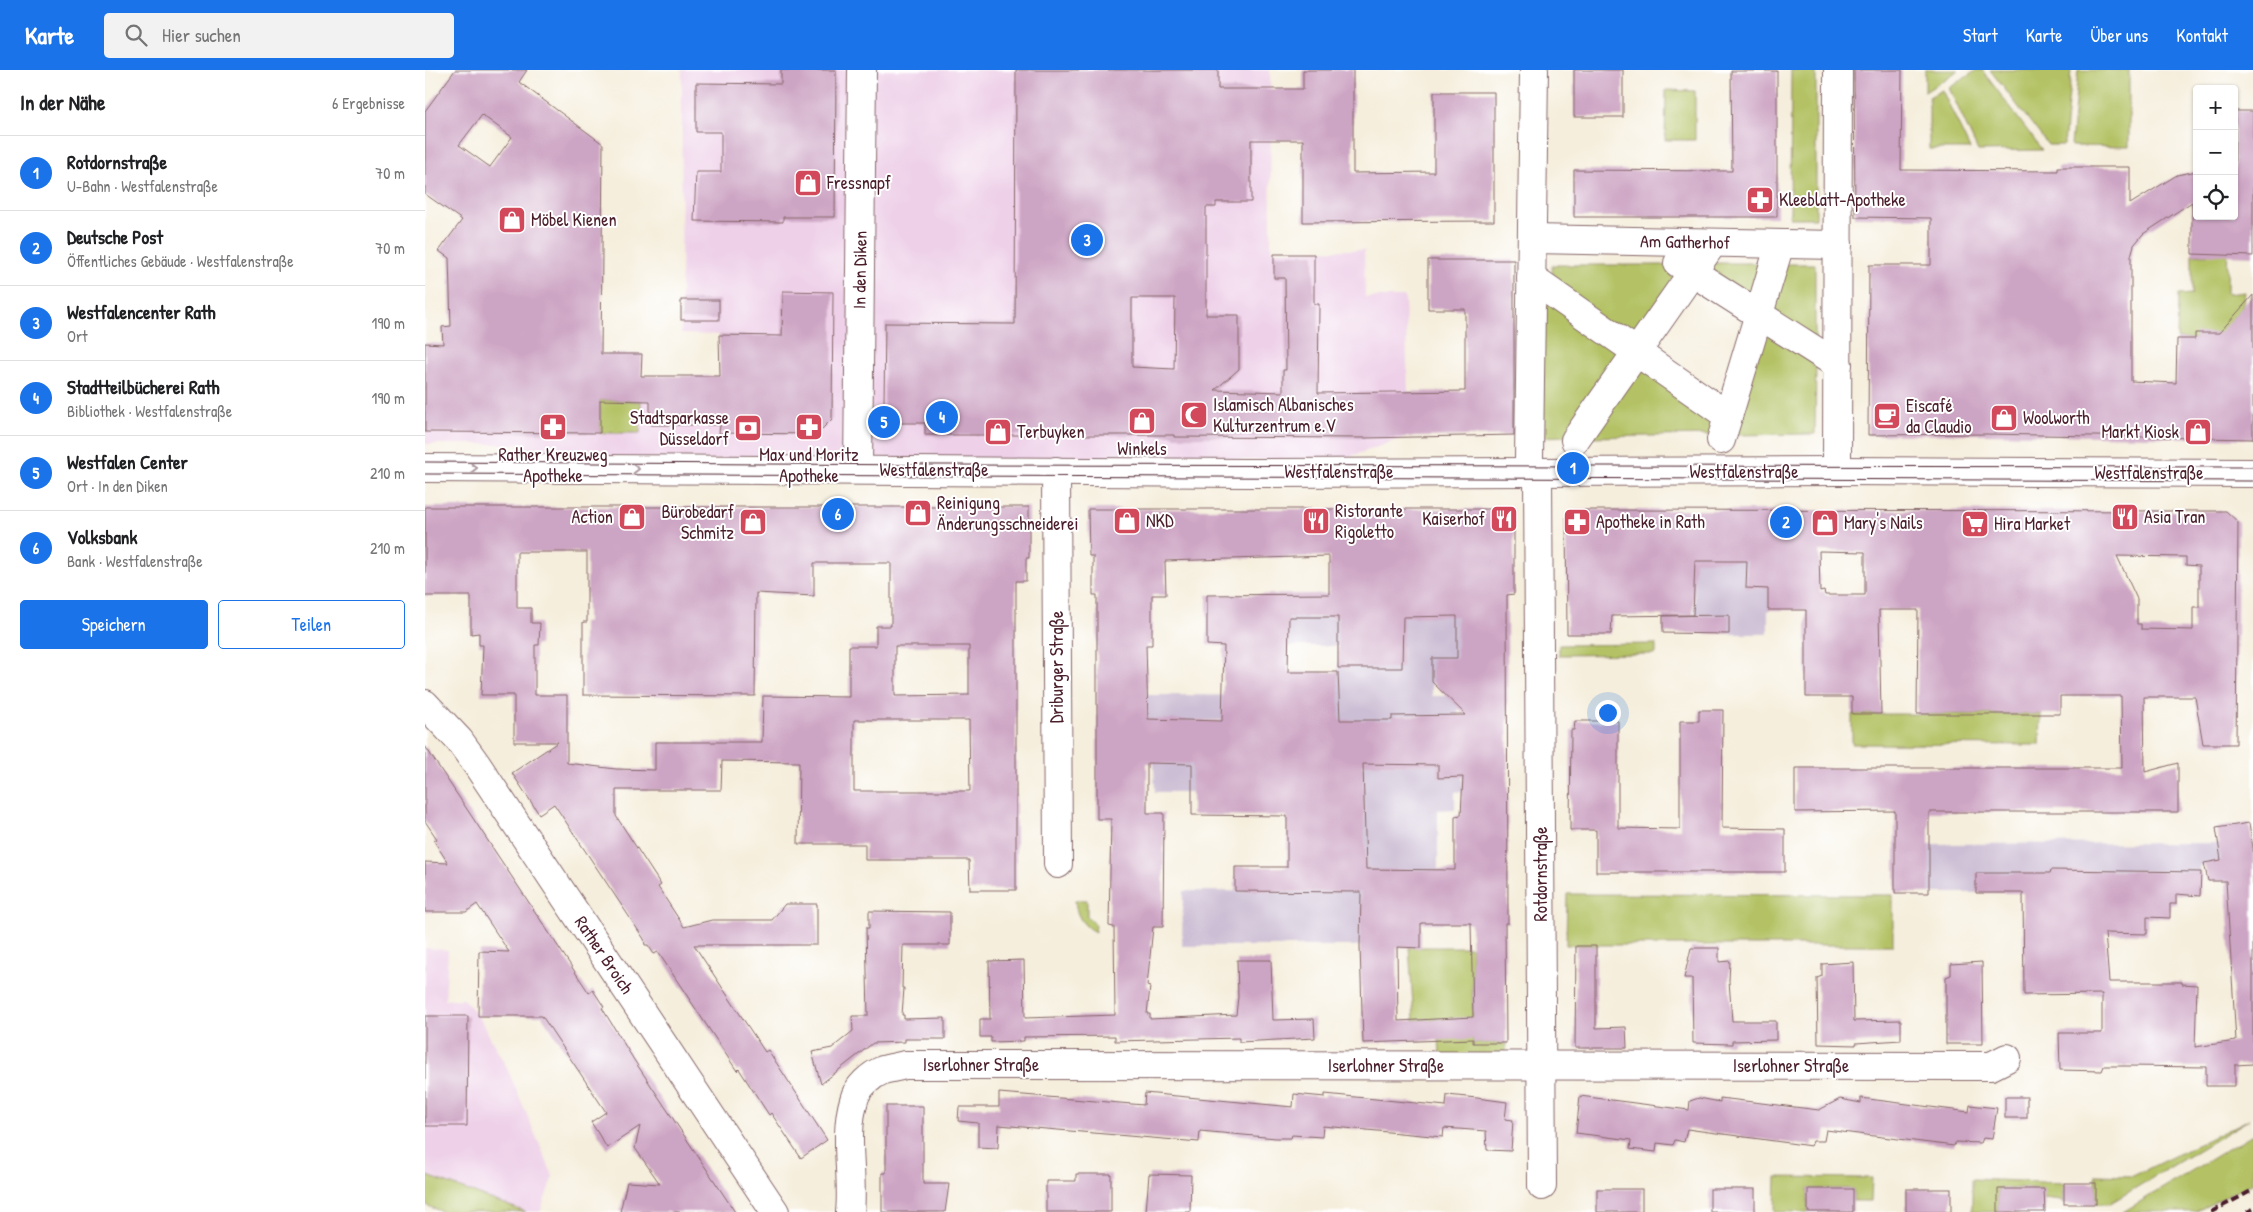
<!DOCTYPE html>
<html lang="de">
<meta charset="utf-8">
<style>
body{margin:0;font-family:"Patrick Hand",sans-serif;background:#f2f2f2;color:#202124}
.controls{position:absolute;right:15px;top:15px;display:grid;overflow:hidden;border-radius:5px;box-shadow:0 1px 4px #0004}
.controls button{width:45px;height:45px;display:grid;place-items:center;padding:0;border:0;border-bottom:1px solid #e0e0e0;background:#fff;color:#202124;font:25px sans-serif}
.you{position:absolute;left:1182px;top:642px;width:18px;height:18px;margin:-12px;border:4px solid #fff;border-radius:50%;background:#1a73e8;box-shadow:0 0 0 8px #1a73e833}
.badge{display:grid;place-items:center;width:32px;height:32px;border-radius:50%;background:#1a73e8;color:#fff;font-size:16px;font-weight:700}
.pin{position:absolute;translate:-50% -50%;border:2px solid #fff;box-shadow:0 1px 5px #0006}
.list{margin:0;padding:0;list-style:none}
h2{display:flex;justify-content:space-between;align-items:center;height:65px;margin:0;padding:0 20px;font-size:21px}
h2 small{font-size:16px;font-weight:400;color:#757577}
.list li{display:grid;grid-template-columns:32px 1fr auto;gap:15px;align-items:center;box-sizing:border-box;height:75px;padding:0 20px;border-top:1px solid #e0e0e0}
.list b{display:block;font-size:19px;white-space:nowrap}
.list p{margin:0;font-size:16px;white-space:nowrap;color:#757577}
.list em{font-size:16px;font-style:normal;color:#757577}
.actions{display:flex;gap:10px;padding:15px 20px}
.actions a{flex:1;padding:11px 0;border:1px solid #1a73e8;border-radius:5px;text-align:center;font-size:18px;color:#1a73e8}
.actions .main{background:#1a73e8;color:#fff}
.icon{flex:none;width:28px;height:28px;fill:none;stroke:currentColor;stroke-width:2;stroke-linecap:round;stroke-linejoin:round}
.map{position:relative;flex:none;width:1828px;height:1142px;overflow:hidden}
header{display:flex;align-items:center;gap:30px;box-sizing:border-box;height:70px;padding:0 25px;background:#1a73e8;color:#fff}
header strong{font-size:24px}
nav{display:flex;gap:28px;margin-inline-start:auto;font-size:18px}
.search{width:350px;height:45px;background:#f2f2f2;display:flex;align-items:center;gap:12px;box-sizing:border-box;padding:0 18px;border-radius:5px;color:#757577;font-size:19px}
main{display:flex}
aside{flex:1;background:#fff}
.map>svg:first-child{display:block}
.built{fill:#eed0e8}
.industrial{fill:#ccbed4}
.green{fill:#b4c265;stroke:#7f7048}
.building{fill:#cda5c4;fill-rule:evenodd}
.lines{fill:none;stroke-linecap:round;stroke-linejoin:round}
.minor-casing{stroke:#866769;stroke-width:30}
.major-casing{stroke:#866769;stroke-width:30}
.minor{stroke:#fff;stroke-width:28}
.major{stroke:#fff;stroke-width:28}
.tram{stroke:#4a1f2b;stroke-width:1}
.rail{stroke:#4a1f2b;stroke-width:4;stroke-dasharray:8 4;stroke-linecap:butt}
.oneway{stroke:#ae9aa0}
.labels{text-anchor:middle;stroke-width:4;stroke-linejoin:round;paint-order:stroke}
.poi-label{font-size:18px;fill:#4a1f2b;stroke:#fff;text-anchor:start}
.street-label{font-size:18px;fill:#4a1f2b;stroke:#fff}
</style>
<header>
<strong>Karte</strong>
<div class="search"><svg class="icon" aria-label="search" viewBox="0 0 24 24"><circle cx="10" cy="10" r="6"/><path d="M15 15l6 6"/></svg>Hier suchen</div>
<nav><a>Start</a><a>Karte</a><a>Über uns</a><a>Kontakt</a></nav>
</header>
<main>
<aside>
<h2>In der Nähe<small>6 Ergebnisse</small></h2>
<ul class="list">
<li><span class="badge">1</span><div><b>Rotdornstraße</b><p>U-Bahn · Westfalenstraße</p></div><em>70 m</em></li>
<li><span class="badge">2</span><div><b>Deutsche Post</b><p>Öffentliches Gebäude · Westfalenstraße</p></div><em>70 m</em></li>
<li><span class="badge">3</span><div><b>Westfalencenter Rath</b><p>Ort</p></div><em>190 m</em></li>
<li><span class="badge">4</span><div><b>Stadtteilbücherei Rath</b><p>Bibliothek · Westfalenstraße</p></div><em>190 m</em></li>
<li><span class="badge">5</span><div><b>Westfalen Center</b><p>Ort · In den Diken</p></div><em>210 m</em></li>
<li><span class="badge">6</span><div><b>Volksbank</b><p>Bank · Westfalenstraße</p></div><em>210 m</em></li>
</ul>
<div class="actions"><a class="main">Speichern</a><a>Teilen</a></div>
</aside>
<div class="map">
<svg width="1828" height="1142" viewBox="0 0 1828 1142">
<rect width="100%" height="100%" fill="#fff"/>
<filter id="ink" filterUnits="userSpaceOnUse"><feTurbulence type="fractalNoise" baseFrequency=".02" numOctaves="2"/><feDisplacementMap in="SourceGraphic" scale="10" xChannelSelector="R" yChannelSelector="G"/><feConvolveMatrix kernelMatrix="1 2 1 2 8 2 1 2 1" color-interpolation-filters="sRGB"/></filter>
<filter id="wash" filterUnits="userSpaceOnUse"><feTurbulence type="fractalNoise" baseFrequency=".0096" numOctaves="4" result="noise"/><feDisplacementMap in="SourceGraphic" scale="20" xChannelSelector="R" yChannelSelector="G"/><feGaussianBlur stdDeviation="1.12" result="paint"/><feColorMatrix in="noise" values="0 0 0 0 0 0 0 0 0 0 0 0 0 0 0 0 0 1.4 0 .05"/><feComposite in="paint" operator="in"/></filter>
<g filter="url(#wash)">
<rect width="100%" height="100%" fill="#f5eedc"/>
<g class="built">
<path d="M257 0H845L846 181 939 180 940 227H980L983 322V366L918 389 841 390H101V374H0V320L359 311 357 266 256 264Z"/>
<path d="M0 878 23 880 20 930 39 929 55 949 82 998 128 1106 115 1142H101L0 1105Z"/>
</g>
<g class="industrial">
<path d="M1269 491H1322L1321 518 1343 519V564H1304V545H1270Z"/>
<path d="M1032 525 1033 588H1012L1007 593V626H1037V639L1033 640V649L995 645 967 646V650H745L723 673 721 625 913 626V598L977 597 978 576H863L864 548 1005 546Z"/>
<path d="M729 693 939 697V694L1013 695V708L1037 707V722H1030V739L1013 740V800L941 799 939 722H730Z"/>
<path d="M1809 773 1825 785 1779 793V795L1774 796 1775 809 1759 808 1758 802 1745 801 1626 800 1625 803H1551V823H1504V774Z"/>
<path d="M758 821 936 822 935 876H757Z"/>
</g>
<g class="green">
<path d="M1366 0H1391V148H1365Z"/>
<path d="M1500 0H1534L1500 22Z"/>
<path d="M1552 0H1557L1617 80 1553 81 1524 18Z"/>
<path d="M1565 0H1646L1639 75H1623Z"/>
<path d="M1653 0H1704V77L1646 76Z"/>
<path d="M1241 20 1270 21V70H1240Z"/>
<path d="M1517 20 1545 79H1504V27Z"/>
<path d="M1782 147 1803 158 1802 224 1820 222 1817 238 1808 247 1815 253 1814 261 1770 269H1752L1753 225 1767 224V184L1782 185Z"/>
<path d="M1283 193H1342L1329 237 1276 203Z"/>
<path d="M1356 194H1390V275L1340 244Z"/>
<path d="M1127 195H1238L1258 205 1209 275 1128 218Z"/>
<path d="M1111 217 1204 282 1147 366 1112 367Z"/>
<path d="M1336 255 1391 291 1390 364 1304 365Z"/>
<path d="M1214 290 1297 348 1292 365 1159 367Z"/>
<path d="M175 330 216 331 215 363H175Z"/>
<path d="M1231 574V584L1134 585V575Z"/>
<path d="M1427 644H1616L1615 675 1427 674Z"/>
<path d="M1142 824 1468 825V875H1141Z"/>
<path d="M650 830H662V846L670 854 671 863C657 855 651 846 650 830Z"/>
<path d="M984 877H1047L1048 973H1081V986H1015L1013 949 989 950Z"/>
<path d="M1825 1049 1684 1134H1671V1105L1708 1106Z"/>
<path d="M1826 1065H1828V1113L1770 1142H1698Z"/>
<path d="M0 1105 101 1142H18L0 1135Z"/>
<path d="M1351 1107 1447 1108 1446 1131H1428V1119H1383V1142H1350Z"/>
<path d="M1547 1109 1639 1113V1134L1636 1131 1618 1129V1118H1573V1142H1547Z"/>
</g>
<g id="blocks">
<g class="building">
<path d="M30 0H102L94 12 178 74 176 284H217L216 306H295L294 265 357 266 358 221 408 222 407 349 392 364 294 363 295 355H225V331L175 330V363L0 362V273L18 274 17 257 26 256 24 188 14 181 37 150 0 124V41ZM57 45 87 67 65 97 34 75Z"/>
<path d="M356 0H411L410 147H358V152L269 151 271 102H296V62H271V13L356 14Z"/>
<path d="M591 0H793V19H878V0H928V103L1009 102V22H1069V151L878 152V70H826V132H791V137H781V245H814V299L790 320 858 322V300H861L860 208H849V184H889V234H894L893 323 1040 321V239H1003V190H1089V365L940 368 749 367V365H500V353H474L449 364V358L459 334 460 253 590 254ZM707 228H750L749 299 707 297Z"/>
<rect x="1149" y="0" width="49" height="47"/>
<path d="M1429 0H1477L1476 100 1633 101V97H1705V134L1752 105 1772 101V146H1809L1810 41H1828V186L1767 184V132L1718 164 1709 175 1706 186V311L1751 313 1752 269H1770V263H1794L1828 225V369L1561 364 1443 365 1444 195H1506V148L1430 147Z"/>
<path d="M1306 1H1352V147H1149V100L1307 101Z"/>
<rect x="256" y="230" width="38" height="20"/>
<path d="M0 437H604V488H601V511H591V820H545L544 790H440V774H373L374 692 297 691 296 720H191V746L236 815 233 817 259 857 287 850H347L360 834H392V875H269L340 982 343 980 402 1070 376 1088 346 1043 344 1045 314 999 312 1001 233 882 229 884 223 875H220L219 869 129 734 114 744 87 703 133 672H89V625H56L58 575H54V563L46 564V526H0ZM92 482H162V552H158V625L330 626 331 523 389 526V493H466V556H451V576H424V627L338 626 337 672H230V700L191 699 142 693V625H110V575H114L115 553H106V538H92ZM470 576H544V625L470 626ZM429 650H544L545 721H429Z"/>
<path d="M663 439H1089V524L1082 525 1083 853H1080L1081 973H1048V969L938 973 935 876 936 822 810 821V797H862V746L767 745V694L722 693V743H739L738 857H728L722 916 725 917 722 944H725V949L811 945 813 927 812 890H846L848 950 889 949 890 968 814 972V968L690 971V966L599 967V971L566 972V967H555V949H565L564 891 599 890 600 948 690 945 689 857 684 856 686 749H672V525H668V486H664ZM904 486V524L782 525V575L799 576 797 651 723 649 721 575H727V525H741L740 491ZM1032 546V588H1007V612L1041 645 967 646V650H915L913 602H863L864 547H913V598H977L978 547ZM938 694 1013 695V708L1038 707 1036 745 1030 746V800L941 799ZM996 853H1046L1048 947 973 951 972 877 996 878Z"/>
<path d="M1149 440 1801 441 1813 452 1811 674H1778L1770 627H1719L1720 702 1753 693V742H1504V823H1470V741L1370 742V698H1697L1696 626H1635V644H1492L1493 540H1454L1456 644H1427V627H1381V540H1343V519L1321 518 1322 491H1270L1268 545 1187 546 1186 564H1142L1141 447ZM1394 481 1440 482V525H1400L1399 521 1395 522ZM1692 486 1761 487V495L1774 496V537H1768V560L1716 559V554H1712V529Z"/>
<path d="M1304 545V564L1238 563V546Z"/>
<path d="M1274 640H1298L1297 758 1360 759V802H1171V760H1145L1146 660H1149L1150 651H1193V758L1255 759V651H1274Z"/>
<path d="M0 676 164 923 168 920 179 937 177 938 209 990 310 1142H195L202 1112 235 1114 210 1078 215 1056 182 1078 166 1052 181 1042 117 946H53L54 881 84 882 52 834 41 842H0V792L23 793 9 771 12 769 0 751Z"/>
<path d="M1824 753 1828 778V994L1810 995V1016H1781V997L1703 996H1679L1677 1001 1635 1000 1634 963H1677V924L1599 925 1598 823H1551V803H1625L1626 800 1776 802 1775 826 1751 824V834H1745V848L1722 847V864L1680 863 1684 912H1757V914L1772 915 1770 977 1811 971 1801 811H1783L1779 793 1796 790 1791 758Z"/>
<path d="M444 841 525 842V875H478L477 918H479L477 945H479V949L520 948V969H480V972L448 973 396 1014 387 982 407 978 428 961 427 946H443L441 858H444Z"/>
<path d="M1151 876H1171V958L1201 957 1202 978H1150Z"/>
<path d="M1266 878H1294V892L1305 891 1304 911 1307 951H1351V970L1307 971V974L1268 973 1267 908H1259Z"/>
<path d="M1428 892 1429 951 1476 950V970L1431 973V975L1393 974 1392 908 1397 906V894Z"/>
<path d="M1557 892 1558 974H1521V907L1526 905V894Z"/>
<path d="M0 946H43L42 1056H0Z"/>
<path d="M574 1023 719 1035 720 1023 868 1037 869 1024 900 1027V1024L1021 1036 1022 1025 1052 1028 1082 1032 1080 1049 1088 1050 1086 1081 1062 1080 1061 1061 1019 1058 1018 1067 898 1056 897 1067 867 1065 866 1068H851L775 1061 774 1072 574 1055 573 1078 553 1077V1053L533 1051 534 1037H574Z"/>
<path d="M1155 1026 1264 1040 1265 1031 1274 1028 1295 1032V1028L1394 1040 1415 1029 1436 1033V1028L1544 1042 1545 1035 1572 1038 1567 1069 1558 1068 1556 1073 1530 1072 1529 1076 1401 1060 1399 1071H1388L1386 1076 1262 1059 1259 1072 1250 1070 1248 1075 1232 1073 1231 1082 1205 1079 1206 1070 1151 1063Z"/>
<rect x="1580" y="1027" width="22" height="21"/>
<path d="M461 1036H498V1114H524L520 1142H457V1103H461Z"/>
<path d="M651 1104H686V1142H621V1111H651Z"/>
<path d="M724 1104 766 1105 765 1142H721Z"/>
<rect x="1639" y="1113" width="32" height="21"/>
<rect x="1172" y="1119" width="45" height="23"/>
<rect x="1285" y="1119" width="45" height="23"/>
<rect x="1383" y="1119" width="45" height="23"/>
<rect x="1481" y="1119" width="45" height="23"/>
<path d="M1573 1119H1619L1620 1142H1573Z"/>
</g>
</g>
</g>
<g filter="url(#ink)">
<use href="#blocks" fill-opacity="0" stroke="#866769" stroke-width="1"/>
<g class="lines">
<g class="minor-casing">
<g id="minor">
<path d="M1107 169 1413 175"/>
<path d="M1253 193 1413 295"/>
<path d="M1106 208 1303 346"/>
<path d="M1150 370 1288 173"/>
<path d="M1296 370 1355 174"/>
<path d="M1104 388 1109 0"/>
<path d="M0 398 821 403 1412 401 1828 403"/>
<path d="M433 400 437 0"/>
<path d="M631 401 633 794"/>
<path d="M1412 401 1413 0"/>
<path d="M1113 402 1117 1116"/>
<path d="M425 1142C429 1106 418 1066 429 1030 432 1017 446 1005 458 1000 465 998 473 997 480 995L1566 996 1582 988"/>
</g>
</g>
<g class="major-casing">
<path id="major" d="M0 634 34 670 52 695 350 1142"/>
</g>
<use href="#minor" class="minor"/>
<use href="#major" class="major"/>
<g class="tram">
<path d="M0 392 514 395 1828 397"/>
<path d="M0 404 1828 411"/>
</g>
<g class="rail">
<path d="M1786 1142 1828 1120"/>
<path d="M1822 1142 1828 1139"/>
</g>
</g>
<defs><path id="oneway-chevron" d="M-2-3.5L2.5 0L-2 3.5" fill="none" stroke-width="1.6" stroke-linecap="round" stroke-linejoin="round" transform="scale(1.25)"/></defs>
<g class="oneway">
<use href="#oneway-chevron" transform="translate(49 398)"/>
<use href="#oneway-chevron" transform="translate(211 399)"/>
</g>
</g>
<defs>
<g id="shop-square" transform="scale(1.4375)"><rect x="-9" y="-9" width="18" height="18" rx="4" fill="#d1495b" stroke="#fff"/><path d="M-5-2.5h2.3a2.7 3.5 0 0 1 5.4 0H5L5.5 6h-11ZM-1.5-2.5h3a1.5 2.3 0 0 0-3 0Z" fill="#fff"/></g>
<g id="pharmacy-square" transform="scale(1.4375)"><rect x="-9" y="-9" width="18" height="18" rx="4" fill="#d1495b" stroke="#fff"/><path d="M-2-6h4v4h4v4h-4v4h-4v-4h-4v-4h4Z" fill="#fff"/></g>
<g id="mosque-square" transform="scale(1.4375)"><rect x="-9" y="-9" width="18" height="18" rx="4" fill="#d1495b" stroke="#fff"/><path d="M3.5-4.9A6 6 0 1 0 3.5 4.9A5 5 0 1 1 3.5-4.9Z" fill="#fff"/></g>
<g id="cafe-square" transform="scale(1.4375)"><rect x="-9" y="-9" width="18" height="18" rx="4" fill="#d1495b" stroke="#fff"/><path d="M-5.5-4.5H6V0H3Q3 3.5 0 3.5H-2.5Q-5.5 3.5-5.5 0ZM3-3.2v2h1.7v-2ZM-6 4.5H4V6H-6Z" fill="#fff"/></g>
<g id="bank-square" transform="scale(1.4375)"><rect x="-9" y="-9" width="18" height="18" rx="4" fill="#d1495b" stroke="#fff"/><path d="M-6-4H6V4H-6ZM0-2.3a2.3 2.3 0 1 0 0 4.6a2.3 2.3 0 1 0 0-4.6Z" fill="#fff"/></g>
<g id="restaurant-square" transform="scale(1.4375)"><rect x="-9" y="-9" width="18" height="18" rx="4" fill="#d1495b" stroke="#fff"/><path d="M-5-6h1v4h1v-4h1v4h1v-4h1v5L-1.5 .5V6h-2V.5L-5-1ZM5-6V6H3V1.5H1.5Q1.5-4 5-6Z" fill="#fff"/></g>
<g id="supermarket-square" transform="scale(1.4375)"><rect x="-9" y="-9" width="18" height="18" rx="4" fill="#d1495b" stroke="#fff"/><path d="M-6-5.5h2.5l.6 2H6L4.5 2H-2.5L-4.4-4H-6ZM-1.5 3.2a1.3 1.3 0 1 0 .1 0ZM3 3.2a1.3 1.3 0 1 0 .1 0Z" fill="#fff"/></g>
</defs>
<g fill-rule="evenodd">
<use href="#shop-square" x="383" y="113"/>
<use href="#pharmacy-square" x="1335" y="130"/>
<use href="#shop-square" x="87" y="150"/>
<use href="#mosque-square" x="769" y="345"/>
<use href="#cafe-square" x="1462" y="346"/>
<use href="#shop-square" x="1579" y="348"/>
<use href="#shop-square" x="717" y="351"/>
<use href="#pharmacy-square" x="128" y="357"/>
<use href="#pharmacy-square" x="384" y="357"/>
<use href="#bank-square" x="323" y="358"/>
<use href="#shop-square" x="573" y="362"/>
<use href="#shop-square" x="1773" y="362"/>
<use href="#shop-square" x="493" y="443"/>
<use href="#shop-square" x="207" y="447"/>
<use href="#restaurant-square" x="1700" y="447"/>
<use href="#restaurant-square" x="1079" y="449"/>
<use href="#shop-square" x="702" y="451"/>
<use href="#restaurant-square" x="891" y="451"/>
<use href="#shop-square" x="328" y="452"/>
<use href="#pharmacy-square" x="1152" y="452"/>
<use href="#shop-square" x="1400" y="453"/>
<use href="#supermarket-square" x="1550" y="454"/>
</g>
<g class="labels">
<g class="poi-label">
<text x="402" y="119">Fressnapf</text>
<text x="1354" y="136">Kleeblatt-Apotheke</text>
<text x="106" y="156">Möbel Kienen</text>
<text x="788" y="341">Islamisch Albanisches<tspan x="788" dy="21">Kulturzentrum e.V</tspan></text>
<text x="1481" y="342">Eiscafé<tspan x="1481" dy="21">da Claudio</tspan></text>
<text x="304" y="354" text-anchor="end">Stadtsparkasse<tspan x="304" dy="21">Düsseldorf</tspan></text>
<text x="1598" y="354">Woolworth</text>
<text x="592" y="368">Terbuyken</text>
<text x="1754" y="368" text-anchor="end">Markt Kiosk</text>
<text x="717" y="385" text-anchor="middle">Winkels</text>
<text x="128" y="391" text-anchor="middle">Rather Kreuzweg<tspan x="128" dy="21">Apotheke</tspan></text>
<text x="384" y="391" text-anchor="middle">Max und Moritz<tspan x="384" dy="21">Apotheke</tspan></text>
<text x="512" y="439">Reinigung<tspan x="512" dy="21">Änderungsschneiderei</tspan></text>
<text x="910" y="447">Ristorante<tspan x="910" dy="21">Rigoletto</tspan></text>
<text x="309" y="448" text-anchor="end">Bürobedarf<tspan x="309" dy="21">Schmitz</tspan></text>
<text x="188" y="453" text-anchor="end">Action</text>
<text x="1719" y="453">Asia Tran</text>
<text x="1060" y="455" text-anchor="end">Kaiserhof</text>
<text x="721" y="457">NKD</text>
<text x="1171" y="458">Apotheke in Rath</text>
<text x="1419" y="459">Mary's Nails</text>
<text x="1569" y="460">Hira Market</text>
</g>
<g class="street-label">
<text transform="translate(1260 172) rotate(1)" y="6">Am Gatherhof</text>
<text transform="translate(435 200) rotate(-89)" y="6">In den Diken</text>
<text x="509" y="406">Westfalenstraße</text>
<text x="914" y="408">Westfalenstraße</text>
<text x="1319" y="408">Westfalenstraße</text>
<text x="1724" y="409">Westfalenstraße</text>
<text transform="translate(632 597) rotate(-90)" y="6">Driburger Straße</text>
<text transform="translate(1116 804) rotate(-90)" y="6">Rotdornstraße</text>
<text transform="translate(179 885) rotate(56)" y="6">Rather Broich</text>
<text x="556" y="1001">Iserlohner Straße</text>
<text x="961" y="1002">Iserlohner Straße</text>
<text x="1366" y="1002">Iserlohner Straße</text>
</g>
</g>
</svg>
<div class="controls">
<button>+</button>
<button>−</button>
<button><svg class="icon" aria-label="locate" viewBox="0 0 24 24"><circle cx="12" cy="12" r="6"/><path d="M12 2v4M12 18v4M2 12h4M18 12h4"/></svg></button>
</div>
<div class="you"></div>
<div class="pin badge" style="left:1148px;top:398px">1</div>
<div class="pin badge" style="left:1361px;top:452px">2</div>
<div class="pin badge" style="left:662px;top:170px">3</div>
<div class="pin badge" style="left:517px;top:347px">4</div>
<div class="pin badge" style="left:459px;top:352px">5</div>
<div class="pin badge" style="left:413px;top:444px">6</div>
</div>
</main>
